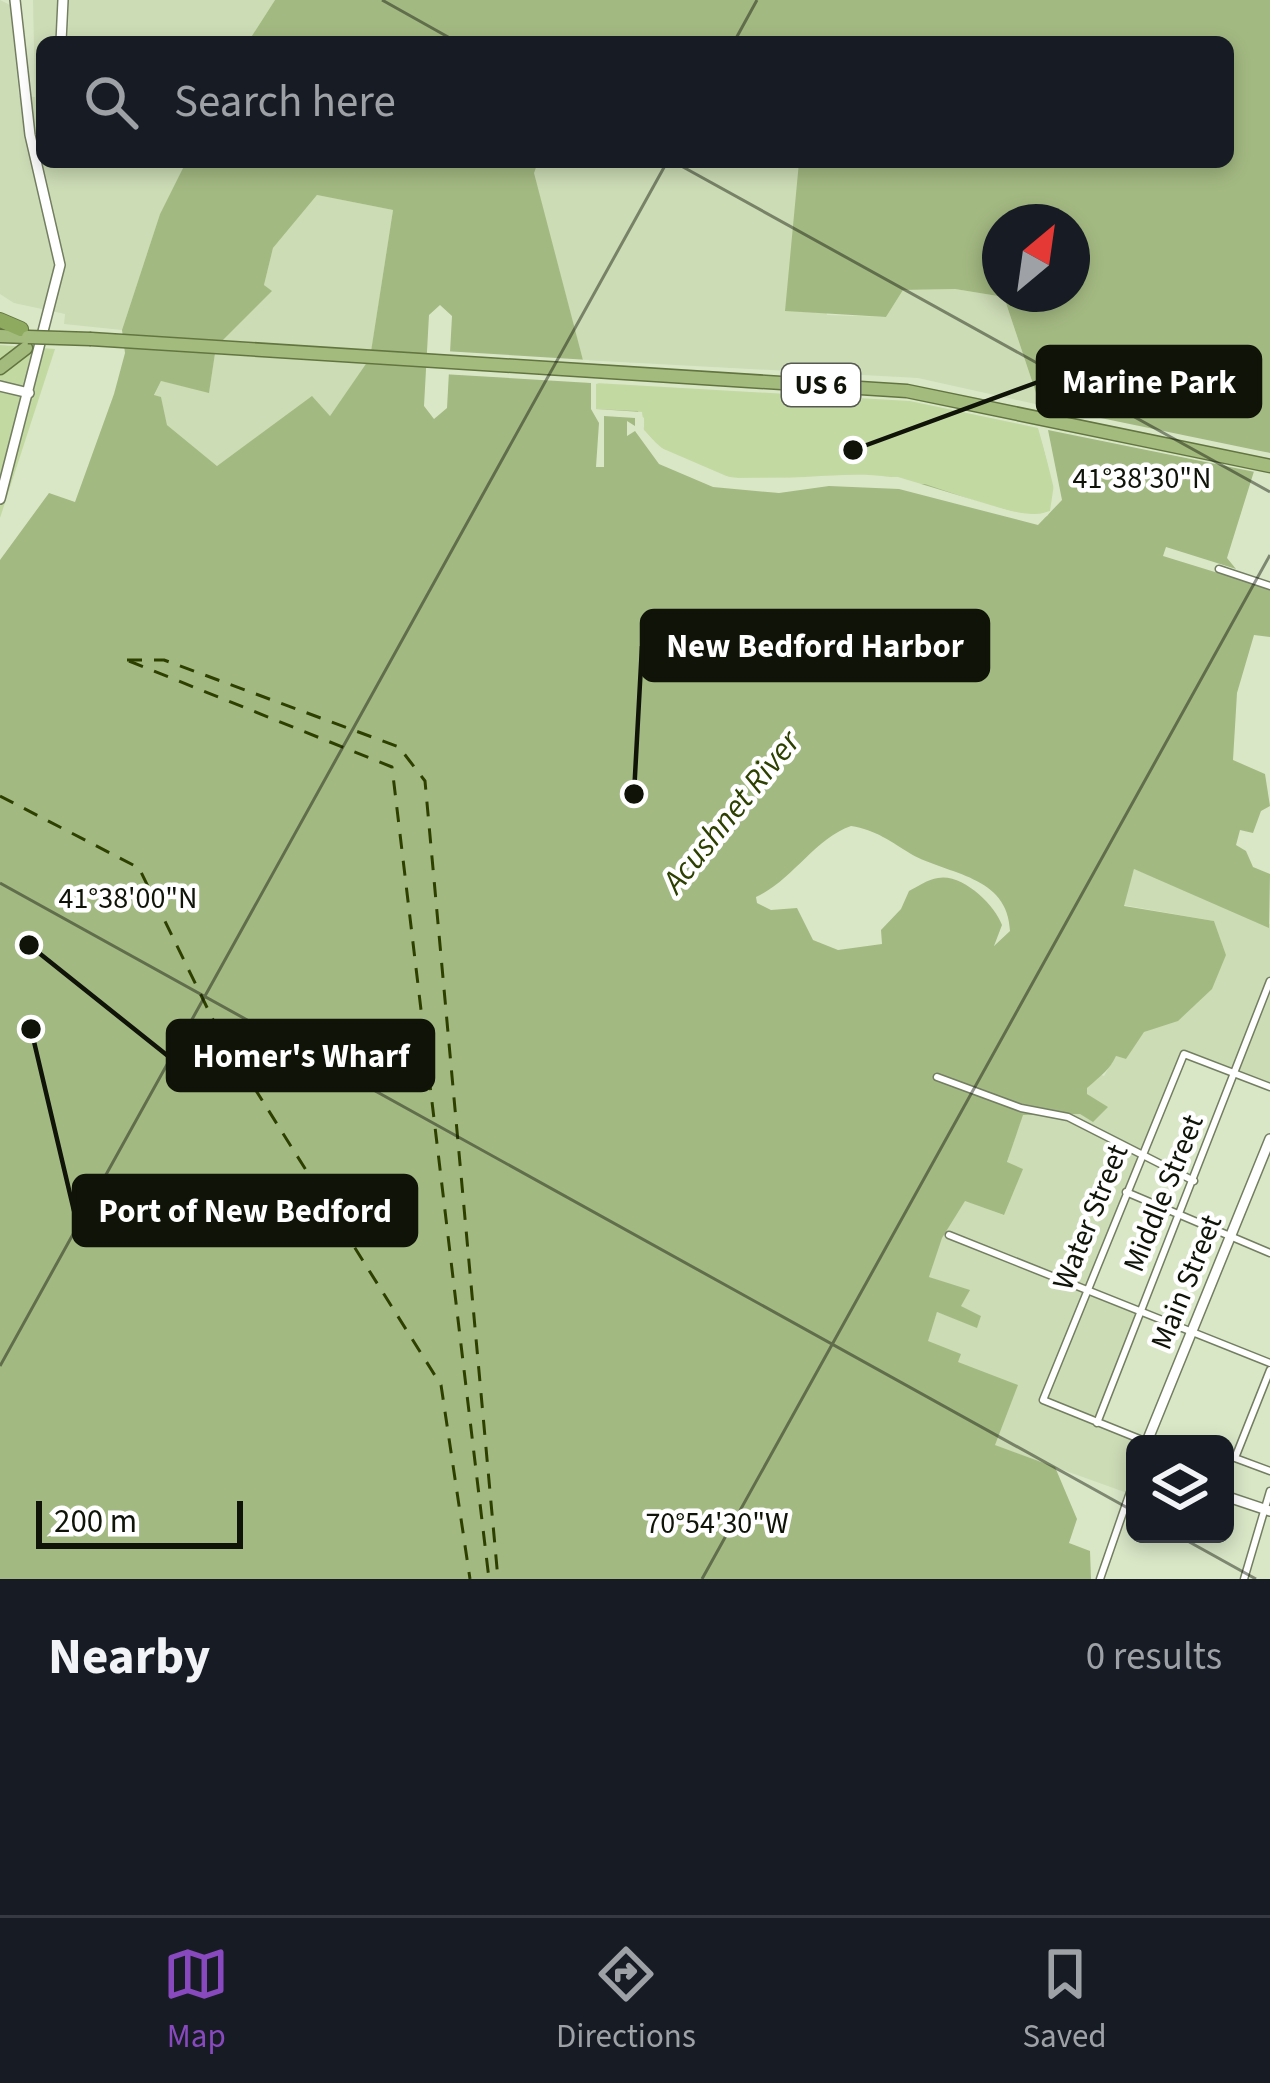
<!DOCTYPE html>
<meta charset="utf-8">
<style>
body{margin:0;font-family:"Source Sans 3",sans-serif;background:#20242c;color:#f1f3f6}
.controls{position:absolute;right:36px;bottom:36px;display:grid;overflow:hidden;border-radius:18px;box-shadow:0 6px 18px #0003}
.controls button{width:108px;height:108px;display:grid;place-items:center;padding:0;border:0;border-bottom:3px solid #363941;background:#171b24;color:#f1f3f6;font:60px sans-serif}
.compass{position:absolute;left:982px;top:204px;width:108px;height:108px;border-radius:50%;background:#171b24;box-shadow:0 6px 18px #0003;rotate:29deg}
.scale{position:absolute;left:36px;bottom:30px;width:207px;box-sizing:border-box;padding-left:12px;border:6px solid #0f1308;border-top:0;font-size:33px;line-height:42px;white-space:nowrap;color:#0f1308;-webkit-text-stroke:9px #fff;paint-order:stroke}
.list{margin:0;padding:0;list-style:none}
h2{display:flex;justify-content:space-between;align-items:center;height:156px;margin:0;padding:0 48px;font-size:51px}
h2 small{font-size:39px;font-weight:400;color:#9ea1a6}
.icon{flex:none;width:66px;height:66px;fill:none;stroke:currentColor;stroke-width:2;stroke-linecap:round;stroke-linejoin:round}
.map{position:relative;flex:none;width:1270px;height:1579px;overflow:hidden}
.search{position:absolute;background:#171b24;box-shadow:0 6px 18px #0003;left:36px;right:36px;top:36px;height:132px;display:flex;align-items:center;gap:30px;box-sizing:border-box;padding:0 42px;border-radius:18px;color:#9ea1a6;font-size:45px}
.sheet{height:336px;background:#171b24}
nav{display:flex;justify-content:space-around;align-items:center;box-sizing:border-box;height:168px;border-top:3px solid #363941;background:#171b24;font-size:33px;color:#9ea1a6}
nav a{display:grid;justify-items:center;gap:6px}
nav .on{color:#8849bf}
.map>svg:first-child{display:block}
.built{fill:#ccdcb5}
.green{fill:#c3d9a2}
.water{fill:#a3b982;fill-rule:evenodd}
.pier{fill:#d9e7c7}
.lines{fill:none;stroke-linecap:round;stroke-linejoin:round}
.ferry{stroke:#2d4000;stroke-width:3;stroke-dasharray:15 12;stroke-linecap:butt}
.minor-casing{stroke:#737e61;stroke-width:9}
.tertiary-casing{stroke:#737e61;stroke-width:12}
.trunk-casing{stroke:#627540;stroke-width:15}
.motorway-casing{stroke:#627540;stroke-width:16}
.minor{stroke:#fff;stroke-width:6}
.tertiary{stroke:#fff;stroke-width:9}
.trunk{stroke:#a4bb7e;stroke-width:12}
.motorway{stroke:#8eaa5e;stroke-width:14}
.trunk-bridge-casing{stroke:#627540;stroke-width:15;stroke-linecap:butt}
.trunk-bridge{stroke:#a4bb7e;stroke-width:12}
.ticks{fill:none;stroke:#0f1308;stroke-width:3;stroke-opacity:0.45}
.labels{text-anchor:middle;stroke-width:9;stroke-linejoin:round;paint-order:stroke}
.shield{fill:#fff;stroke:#575a52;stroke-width:3}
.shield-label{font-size:27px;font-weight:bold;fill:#0f1308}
.street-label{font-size:30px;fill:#0f1308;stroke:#fff}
.water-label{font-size:33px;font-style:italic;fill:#2d4000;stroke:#fff}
.ticks-label{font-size:30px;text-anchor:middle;fill:#0f1308;stroke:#fff;stroke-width:9;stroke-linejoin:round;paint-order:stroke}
.leader{fill:none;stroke:#0f1308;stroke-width:4.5}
.callout-dot{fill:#0f1308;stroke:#fff;stroke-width:4.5}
.callout{fill:#0f1308;stroke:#0f1308;stroke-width:4.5}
.callout-label{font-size:33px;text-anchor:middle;font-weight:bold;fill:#fff}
</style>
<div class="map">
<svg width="1270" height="1579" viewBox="0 0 1270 1579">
<rect width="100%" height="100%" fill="#d9e7c7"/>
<g class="built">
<path d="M0 0 10 5 19 96 35 97 33 0H57L55 42H42V162H186L160 214 122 330 64 324 65 314 14 303 0 294Z"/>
<path d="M69 0H275L248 42H68Z"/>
<path d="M539 162H799L827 315 886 317 903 290 955 289 1004 297 1040 405 918 378 583 360 533 173Z"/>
<path d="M317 195 393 210 370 359 330 416 312 397 217 466 167 425 161 398 154 396 161 381 209 392 216 347 271 291 264 285 273 248Z"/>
<path d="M1134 869 1270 924V1087L1185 1054 1086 1289 1142 1312 1097 1422 1146 1444H1135L1130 1494 994 1445 1002 1426 927 1341 937 1312 977 1327 981 1316 961 1306 957 1287 929 1277 941 1238 965 1200 1003 1215 1022 1169 1007 1163 1022 1115 1087 1094 1078 1066 1104 1076 1122 1045 1116 1056 1126 1059 1143 1032 1226 955 1214 921 1123 905Z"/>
</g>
<g class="green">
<path d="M0 345 55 349 0 518Z"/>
<path d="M596 383 910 401 1038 428 1054 484 1050 511C1026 526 925 481 890 477 807 465 710 510 644 430V418L636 411 596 409Z"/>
</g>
<path class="water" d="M275 0H1270V453L1260 452 1227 558 1236 569 1166 547 1163 556 1270 589V637L1254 635 1237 693 1233 760 1265 774 1270 806 1261 811 1253 833 1240 830 1236 845 1246 851 1253 867 1270 874 1269 928 1134 869 1124 906 1214 921 1226 955 1212 989 1178 1021 1144 1032 1126 1059 1116 1056C1110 1069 1102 1075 1087 1088V1094L1108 1107 1093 1122 1080 1114 1023 1115 1007 1162 1023 1169 1004 1215 965 1201 942 1238 929 1277 970 1290 961 1306 981 1316 977 1328 937 1312 928 1341 961 1354 958 1362 1018 1385 995 1445 1055 1467 1077 1519 1069 1543 1090 1551 1091 1579H0V560L49 493 75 502 114 394 125 353 122 330 160 214 186 162H538L534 173 583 360 580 381 596 383V409L638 411 649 446 710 477 787 486 925 484 1032 520 1047 516 1058 501 1040 405 1004 297 955 289 903 290 886 317 785 311 799 162H1228V42H248ZM317 195 393 210 370 358 330 416 312 396 217 466 167 425 161 397 154 395 161 381 209 393 216 347 272 291 264 285 273 248ZM1000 222H1072V294H1000ZM440 305 452 316 447 408 434 419 424 406 429 315ZM851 826C876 830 890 841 911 854 948 875 1008 875 1010 931L994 946 1002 925C995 905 962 873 938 878 928 879 917 887 909 891L901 909 881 930 882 944 838 950 813 940 797 908 771 910 757 903 756 897C793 880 814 839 851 826Z"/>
<path class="pier" d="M444 351 589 360 587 376 602 382 596 384V409L642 412 644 430 659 447 731 478 898 477 1030 517 1050 511 1056 497 1033 404 1270 453V459L1265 458 1260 473 1048 430 1062 500 1038 525 899 489 829 486 779 493 713 487 659 464 635 431 627 436V421L635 426V418L604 416V467H596L599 423 591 409V383L442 374Z"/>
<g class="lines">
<g class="ferry">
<path d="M127 660H164L399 747 425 781 498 1579"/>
<path d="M129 661 392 767 489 1579"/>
<path d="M0 796 139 868 218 1030 441 1385 470 1579"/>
</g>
<g class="minor-casing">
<g id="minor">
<path d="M1219 569 1270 586"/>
<path d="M937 1077 1021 1108 1068 1117 1194 1181"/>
<path d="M1126 1192 1270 1253"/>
<path d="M949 1235 1270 1363"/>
<path d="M1270 1370 1235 1458 1270 1471"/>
<path d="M1097 1423 1270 981"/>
<path d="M1147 1442 1043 1400 1184 1054 1270 1087"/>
<path d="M1100 1579 1135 1478"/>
<path d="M1244 1579 1270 1491"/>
</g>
</g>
<g class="tertiary-casing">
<g id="tertiary">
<path d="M61 42 63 0"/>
<path d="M0 386 29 393"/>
<path d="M0 499 60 265 30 135 15 0"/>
<path d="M1146 1444 1270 1139"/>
<path d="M1225 1496 1270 1511"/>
</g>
</g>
<g class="trunk-casing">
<g id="trunk">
<path d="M0 336 28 337"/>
<path d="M91 339 907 391 1270 466"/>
<path d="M0 368 26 348"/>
</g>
</g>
<g class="motorway-casing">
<path id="motorway" d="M0 320 21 329"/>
</g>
<use href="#minor" class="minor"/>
<use href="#tertiary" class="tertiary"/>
<use href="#trunk" class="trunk"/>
<use href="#motorway" class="motorway"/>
<g class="trunk-bridge-casing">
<path id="trunk-bridge" d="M28 337 91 339"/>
</g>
<use href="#trunk-bridge" class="trunk-bridge"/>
</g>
<path class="ticks" d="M382 0 457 42M734 42 757 0M674 162 1270 492M0 883 1135 1512M0 1366 667 162M1175 1534 1256 1579M702 1579 1270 555"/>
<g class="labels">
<rect class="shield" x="782" y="364" width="78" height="42" rx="9"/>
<g class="shield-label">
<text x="821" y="394">US 6</text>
</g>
<g class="street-label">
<text transform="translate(1163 1193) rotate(-68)" y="10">Middle Street</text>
<text transform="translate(1090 1217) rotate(-68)" y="10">Water Street</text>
<text transform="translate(1186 1282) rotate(-68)" y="10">Main Street</text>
</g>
<g class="water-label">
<text transform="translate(730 811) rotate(-51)" y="12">Acushnet River</text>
</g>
</g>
<g class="ticks-label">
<text x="1142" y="488">41°38'30"N</text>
<text x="128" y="908">41°38'00"N</text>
<text x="717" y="1533">70°54'30"W</text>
</g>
<path class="leader" d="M853 450L1038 382M634 794L642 646M29 945L168 1056M31 1029L74 1211"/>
<g class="callout-dot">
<circle cx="853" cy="450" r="12"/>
<circle cx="634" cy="794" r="12"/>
<circle cx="29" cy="945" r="12"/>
<circle cx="31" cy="1029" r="12"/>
</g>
<g class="callout">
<rect x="1038" y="347" width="222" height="69" rx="12"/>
<rect x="642" y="611" width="346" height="69" rx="12"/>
<rect x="168" y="1021" width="265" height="69" rx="12"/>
<rect x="74" y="1176" width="342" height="69" rx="12"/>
</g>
<g class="callout-label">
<text x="1149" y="393">Marine Park</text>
<text x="815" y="657">New Bedford Harbor</text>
<text x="301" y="1067">Homer's Wharf</text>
<text x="245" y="1222">Port of New Bedford</text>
</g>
</svg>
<div class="controls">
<button><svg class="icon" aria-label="layers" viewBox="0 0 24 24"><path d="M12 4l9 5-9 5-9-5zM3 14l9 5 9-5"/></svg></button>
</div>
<svg class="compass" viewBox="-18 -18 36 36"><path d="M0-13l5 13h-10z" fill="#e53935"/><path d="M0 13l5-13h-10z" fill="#9ea1a6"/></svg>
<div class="scale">200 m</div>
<div class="search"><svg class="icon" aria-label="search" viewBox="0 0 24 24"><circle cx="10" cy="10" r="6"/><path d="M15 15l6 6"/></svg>Search here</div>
</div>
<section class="sheet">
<h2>Nearby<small>0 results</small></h2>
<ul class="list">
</ul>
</section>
<nav>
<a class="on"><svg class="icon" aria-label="map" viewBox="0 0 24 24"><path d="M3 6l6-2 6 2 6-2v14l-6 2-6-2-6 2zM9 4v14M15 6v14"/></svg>Map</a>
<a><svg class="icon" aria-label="directions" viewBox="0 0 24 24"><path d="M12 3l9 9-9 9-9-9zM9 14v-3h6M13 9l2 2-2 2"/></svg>Directions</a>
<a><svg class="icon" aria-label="saved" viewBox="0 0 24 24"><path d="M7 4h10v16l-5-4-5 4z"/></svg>Saved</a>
</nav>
